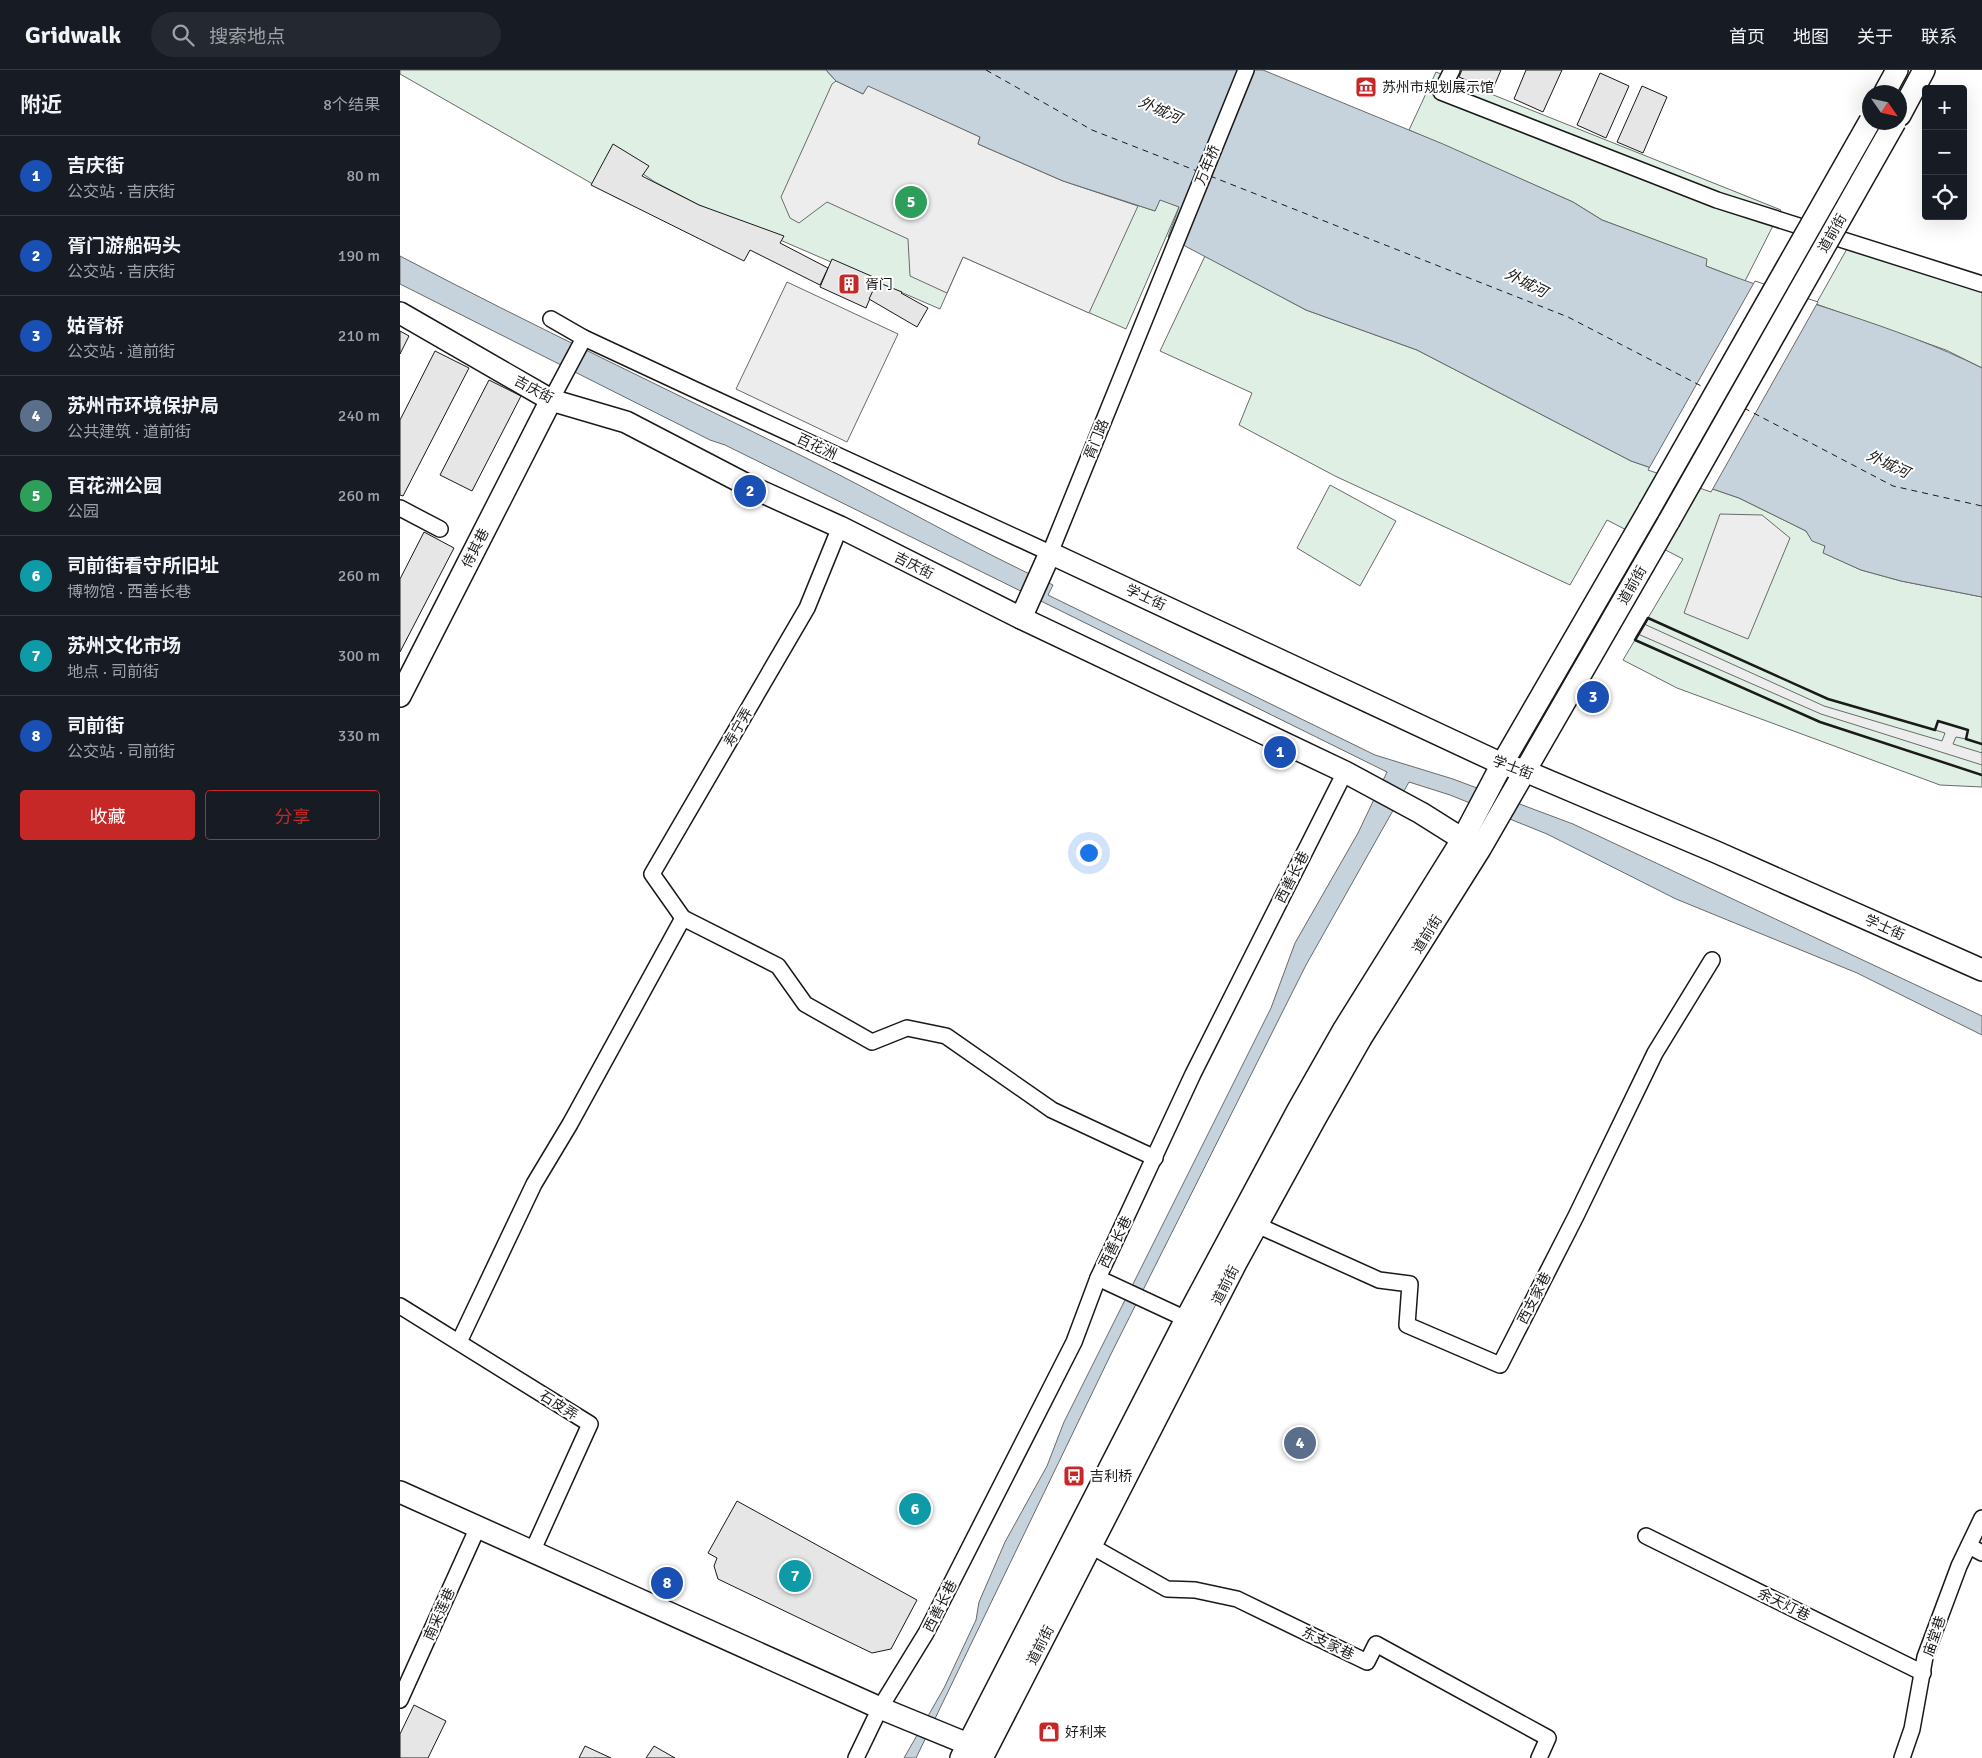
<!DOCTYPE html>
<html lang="zh">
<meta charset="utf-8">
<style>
body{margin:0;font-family:Signika,"Noto Sans SC",sans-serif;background:#242831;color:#f1f3f6}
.controls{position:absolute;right:15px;top:15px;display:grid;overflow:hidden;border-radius:5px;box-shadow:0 5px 20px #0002}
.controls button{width:45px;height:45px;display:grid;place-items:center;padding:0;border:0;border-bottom:1px solid #363941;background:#171b24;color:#f1f3f6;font:25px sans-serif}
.compass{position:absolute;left:1462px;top:15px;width:45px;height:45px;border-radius:50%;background:#171b24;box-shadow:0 5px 20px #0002;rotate:124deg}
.you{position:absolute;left:688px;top:782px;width:18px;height:18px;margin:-12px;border:4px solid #fff;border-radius:50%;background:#1a73e8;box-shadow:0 0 0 8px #1a73e833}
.badge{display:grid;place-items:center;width:32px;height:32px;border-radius:50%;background:#c62828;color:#fff;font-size:16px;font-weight:700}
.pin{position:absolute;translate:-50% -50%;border:2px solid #fff;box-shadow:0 1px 5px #0006}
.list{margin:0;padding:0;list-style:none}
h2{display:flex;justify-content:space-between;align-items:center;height:65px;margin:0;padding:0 20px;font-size:21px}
h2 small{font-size:16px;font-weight:400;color:#9ea1a6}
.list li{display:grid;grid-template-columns:32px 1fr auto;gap:15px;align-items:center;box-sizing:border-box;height:80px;padding:0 20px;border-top:1px solid #363941}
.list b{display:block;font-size:19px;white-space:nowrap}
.list p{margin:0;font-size:16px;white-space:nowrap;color:#9ea1a6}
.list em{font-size:16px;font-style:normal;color:#9ea1a6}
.actions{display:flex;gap:10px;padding:15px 20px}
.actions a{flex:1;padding:11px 0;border:1px solid #c62828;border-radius:5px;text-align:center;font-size:18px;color:#c62828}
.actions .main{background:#c62828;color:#fff}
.icon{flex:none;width:28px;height:28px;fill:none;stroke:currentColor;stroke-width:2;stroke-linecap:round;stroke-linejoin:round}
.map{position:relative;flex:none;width:1582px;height:1688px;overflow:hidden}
header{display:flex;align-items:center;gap:30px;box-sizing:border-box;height:70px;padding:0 25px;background:#171b24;border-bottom:1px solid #363941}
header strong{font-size:24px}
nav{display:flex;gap:28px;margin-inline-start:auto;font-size:18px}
.search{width:350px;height:45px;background:#242831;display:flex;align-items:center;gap:12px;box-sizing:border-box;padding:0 18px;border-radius:28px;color:#9ea1a6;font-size:19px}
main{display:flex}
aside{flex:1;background:#171b24}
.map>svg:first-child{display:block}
.green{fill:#e0efe3;stroke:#6a6a6a}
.parking{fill:#ededed;stroke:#6a6a6a}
.water{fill:#c6d2dc;stroke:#6a6a6a}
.pier{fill:#fff;stroke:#6a6a6a}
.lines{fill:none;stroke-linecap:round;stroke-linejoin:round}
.ferry{stroke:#1a1a1a;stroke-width:1;stroke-dasharray:6 5;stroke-linecap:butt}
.building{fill:#e6e6e6;stroke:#1a1a1a}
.street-casing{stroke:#1a1a1a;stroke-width:18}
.secondary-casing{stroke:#1a1a1a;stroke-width:24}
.street{stroke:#fff;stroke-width:15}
.secondary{stroke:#fff;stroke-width:21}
.secondary-bridge-casing{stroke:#1a1a1a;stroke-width:24;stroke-linecap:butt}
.secondary-bridge{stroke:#fff;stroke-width:21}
.wall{stroke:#1a1a1a;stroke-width:2.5}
.labels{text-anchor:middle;stroke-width:4;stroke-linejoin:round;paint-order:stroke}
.poi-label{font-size:14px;fill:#1a1a1a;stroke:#fff;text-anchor:start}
.street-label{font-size:14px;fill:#1a1a1a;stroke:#fff}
.water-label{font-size:15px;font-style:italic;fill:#1a1a1a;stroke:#fff}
</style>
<header>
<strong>Gridwalk</strong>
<div class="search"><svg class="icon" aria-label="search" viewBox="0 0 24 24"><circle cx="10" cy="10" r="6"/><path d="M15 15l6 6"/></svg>搜索地点</div>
<nav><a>首页</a><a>地图</a><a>关于</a><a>联系</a></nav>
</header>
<main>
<aside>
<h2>附近<small>8个结果</small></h2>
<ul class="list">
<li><span class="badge" style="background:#1a4fb4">1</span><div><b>吉庆街</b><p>公交站 · 吉庆街</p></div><em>80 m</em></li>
<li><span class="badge" style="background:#1a4fb4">2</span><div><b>胥门游船码头</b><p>公交站 · 吉庆街</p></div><em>190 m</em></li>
<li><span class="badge" style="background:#1a4fb4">3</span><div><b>姑胥桥</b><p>公交站 · 道前街</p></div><em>210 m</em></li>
<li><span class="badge" style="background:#5c6f8a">4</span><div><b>苏州市环境保护局</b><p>公共建筑 · 道前街</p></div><em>240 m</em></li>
<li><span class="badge" style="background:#2e9e5b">5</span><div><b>百花洲公园</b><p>公园</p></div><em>260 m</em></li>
<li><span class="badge" style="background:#0f9aa8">6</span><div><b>司前街看守所旧址</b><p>博物馆 · 西善长巷</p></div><em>260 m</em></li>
<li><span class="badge" style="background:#0f9aa8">7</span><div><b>苏州文化市场</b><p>地点 · 司前街</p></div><em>300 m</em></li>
<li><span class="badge" style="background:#1a4fb4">8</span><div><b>司前街</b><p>公交站 · 司前街</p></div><em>330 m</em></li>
</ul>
<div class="actions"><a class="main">收藏</a><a>分享</a></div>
</aside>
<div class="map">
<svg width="1582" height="1688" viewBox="0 0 1582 1688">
<rect width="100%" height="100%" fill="#fff"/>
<g class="green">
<path d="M0 0H426L436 11 663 111 755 141 760 129 779 137 726 259 563 187 540 239 299 135 255 112 237 100 219 129 0 4Z"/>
<path d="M1036 2 1381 140 1345 211 1306 196V189L1202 150 1173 132 1009 60Z"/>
<path d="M1448 177 1582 218V298L1546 280 1416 234Z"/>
<path d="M805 186 906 240 1017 280 1231 391 1339 428 1406 461 1412 470 1425 476 1424 483 1461 500 1501 511 1582 527V717L1540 715 1277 618 1223 590 1283 489 1207 450 1170 515 935 406 839 355 852 323 760 281Z"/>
<path d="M930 415 996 451 960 516 897 478Z"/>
</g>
<g class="parking">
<path d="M436 11 463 24 468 15 580 67 578 74 663 111 738 136 689 243 563 187 547 223 510 206 508 169 427 132 399 153 390 148 381 127 432 14Z"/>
<path d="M387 212 498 264 447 372 336 319Z"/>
<path d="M1320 444 1362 445 1390 468 1348 569 1284 543Z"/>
<path d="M1244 554 1424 636 1542 671 1545 663 1535 660 1538 651 1568 660 1566 669 1556 667 1553 674 1582 683V695L1421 644 1238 564Z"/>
</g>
<g class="water">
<path d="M426 0H863L1043 74 1173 132 1202 150 1307 189 1306 196C1397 232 1494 254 1582 298V527L1501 511 1461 500 1423 483 1425 476 1412 471 1406 461 1339 428 1231 391 1017 280 906 240 768 167 779 137 760 130 755 141 663 111 578 74 580 67 468 16 463 24 436 11Z"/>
<path d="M0 186C133 256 269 320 404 387 487 428 568 476 653 515L648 525 975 685 1053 709 1173 754 1582 946V965L1457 903 1276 829 1147 764 1050 725 1009 712 906 895 711 1284 516 1688H504L544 1618 576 1550 579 1532 605 1472 647 1396 664 1352 871 938 895 873 958 763 987 702 325 375 310 370 0 214Z"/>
</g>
<path class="pier" d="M1355 211 1418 232 1311 422 1248 400Z"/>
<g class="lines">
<g class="ferry">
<path d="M586 0 692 60 797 101"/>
<path d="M810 106 1168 247 1307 319"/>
<path d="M1344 338 1493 416 1582 436"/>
</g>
</g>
<g class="building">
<path d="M1062 0H1101L1092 21 1059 7Z"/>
<path d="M1126 0H1162L1143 42 1114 29Z"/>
<path d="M1200 3 1229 16 1206 68 1177 55Z"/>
<path d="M1242 16 1267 27 1243 83 1217 72Z"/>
<path d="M213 74 249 96 242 106 299 135 384 166 380 173 428 198 420 215 350 180 344 191 191 115Z"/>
<path d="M432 189 478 209 466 238 420 217Z"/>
<path d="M477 212 502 222 501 223 528 238 517 257 469 229Z"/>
<path d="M0 261 9 266 0 284Z"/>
<path d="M35 281 69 298 3 426 0 425V350Z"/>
<path d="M89 310 121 326 72 421 40 405Z"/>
<path d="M24 462 54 478 0 582V509Z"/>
<path d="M337 1431 517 1530 491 1579 472 1583 318 1509 314 1496 317 1488 308 1483Z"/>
<path d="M14 1635 46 1651 28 1688H0V1664Z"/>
<path d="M185 1676 211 1688H179Z"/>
<path d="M254 1676 275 1688H246Z"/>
</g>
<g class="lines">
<g class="street-casing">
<g id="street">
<path d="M1052 0 1041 22 1317 130 1582 214"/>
<path d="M151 249 184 268 302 323 650 483 846 0"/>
<path d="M151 330 184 268"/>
<path d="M0 438 40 459"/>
<path d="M440 457 407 538 252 804 283 848 378 896 405 934 472 972 507 958 546 966 652 1040 755 1088"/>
<path d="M857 1155 979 1210 1010 1214 1007 1255 1100 1295 1176 1146 1255 983 1312 890"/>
<path d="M698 1208 786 1249"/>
<path d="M0 1236 190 1354 132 1482"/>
<path d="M59 1272 134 1114 170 1054 283 848"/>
<path d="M1246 1466 1523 1603"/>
<path d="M691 1476 767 1519 795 1520 837 1529 967 1592 976 1574 1148 1668 1139 1688"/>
<path d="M1569 1476 1582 1483"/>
<path d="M0 1630 78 1457"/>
<path d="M456 1688 480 1638 526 1563 674 1272 698 1208 793 1004 945 702"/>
<path d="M1502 1688 1512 1659 1525 1587 1559 1496 1582 1448"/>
</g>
</g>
<g class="secondary-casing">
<g id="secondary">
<path d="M1485 22 1497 0"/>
<path d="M1500 45 1524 0"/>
<path d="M0 243 151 330 226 352 349 416 440 457 621 548 945 702 1021 743 1075 777"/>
<path d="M621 548 650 483 1102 694 1125 701 1316 782 1582 900"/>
<path d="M0 626 151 330"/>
<path d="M0 1422 480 1638 580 1679"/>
<path d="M561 1688 786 1249 898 1040 944 959 1062 770 1102 694 1249 440"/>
<path d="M582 1688 836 1193 915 1049 961 968 1080 779 1269 451"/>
</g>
</g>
<use href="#street" class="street"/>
<use href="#secondary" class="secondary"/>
<g class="secondary-bridge-casing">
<g id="secondary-bridge">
<path d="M1249 440 1470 51"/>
<path d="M1269 451 1495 52"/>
</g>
</g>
<use href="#secondary-bridge" class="secondary-bridge"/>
<path class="wall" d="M1582 674 1566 669 1568 660 1538 651 1535 660 1428 629 1248 548 1235 570 1420 652 1582 705"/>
</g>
<defs>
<g id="museum-square" transform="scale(1.125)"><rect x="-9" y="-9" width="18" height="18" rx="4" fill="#c62828" stroke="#fff"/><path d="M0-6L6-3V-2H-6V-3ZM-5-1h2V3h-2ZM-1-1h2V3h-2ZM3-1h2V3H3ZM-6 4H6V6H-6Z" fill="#fff"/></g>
<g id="building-square" transform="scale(1.125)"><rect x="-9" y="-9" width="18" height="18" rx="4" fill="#c62828" stroke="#fff"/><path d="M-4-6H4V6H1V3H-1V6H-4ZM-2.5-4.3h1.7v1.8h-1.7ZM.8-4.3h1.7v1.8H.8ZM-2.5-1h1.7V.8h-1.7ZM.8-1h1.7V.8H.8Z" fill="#fff"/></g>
<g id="bus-square" transform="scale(1.125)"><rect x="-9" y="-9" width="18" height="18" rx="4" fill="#c62828" stroke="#fff"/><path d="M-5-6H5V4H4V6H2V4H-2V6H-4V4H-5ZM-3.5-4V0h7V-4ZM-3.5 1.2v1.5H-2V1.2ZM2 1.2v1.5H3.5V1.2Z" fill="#fff"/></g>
<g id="shop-square" transform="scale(1.125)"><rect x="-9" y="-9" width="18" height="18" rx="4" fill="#c62828" stroke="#fff"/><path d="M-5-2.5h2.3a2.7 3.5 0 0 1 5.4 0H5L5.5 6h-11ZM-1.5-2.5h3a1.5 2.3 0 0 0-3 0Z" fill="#fff"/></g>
</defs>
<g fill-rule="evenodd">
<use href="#museum-square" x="966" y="17"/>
<use href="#building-square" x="449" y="214"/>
<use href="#bus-square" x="674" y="1406"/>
<use href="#shop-square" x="649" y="1662"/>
</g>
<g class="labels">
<g class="poi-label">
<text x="982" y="22">苏州市规划展示馆</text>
<text x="465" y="219">胥门</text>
<text x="690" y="1411">吉利桥</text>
<text x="665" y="1667">好利来</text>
</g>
<g class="street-label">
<text transform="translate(807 95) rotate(-68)" y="5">万年桥</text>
<text transform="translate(1432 163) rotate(-60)" y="5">道前街</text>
<text transform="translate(134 319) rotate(28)" y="5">吉庆街</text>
<text transform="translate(696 369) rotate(-68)" y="5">胥门路</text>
<text transform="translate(417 376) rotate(25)" y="5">百花洲</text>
<text transform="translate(75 478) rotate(-63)" y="5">侍其巷</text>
<text transform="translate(514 495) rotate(27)" y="5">吉庆街</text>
<text transform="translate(1232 515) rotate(-60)" y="5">道前街</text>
<text transform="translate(746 527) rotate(25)" y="5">学士街</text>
<text transform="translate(338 657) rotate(-60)" y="5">寿宁弄</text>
<text transform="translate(1113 697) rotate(21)" y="5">学士街</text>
<text transform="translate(892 807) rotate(-63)" y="5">西善长巷</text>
<text transform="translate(1485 857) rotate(24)" y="5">学士街</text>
<text transform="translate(1027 864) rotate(-58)" y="5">道前街</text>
<text transform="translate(715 1172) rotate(-64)" y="5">西善长巷</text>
<text transform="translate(825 1215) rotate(-63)" y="5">道前街</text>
<text transform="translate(1134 1228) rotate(-63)" y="5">西支家巷</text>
<text transform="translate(159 1335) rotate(32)" y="5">石皮弄</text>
<text transform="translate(1384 1534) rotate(26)" y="5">余天灯巷</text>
<text transform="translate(540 1536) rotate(-63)" y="5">西善长巷</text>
<text transform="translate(39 1544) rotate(-66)" y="5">南采莲巷</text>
<text transform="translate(1534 1566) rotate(-71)" y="5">庙堂巷</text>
<text transform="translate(928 1573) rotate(26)" y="5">东支家巷</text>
<text transform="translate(640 1575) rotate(-63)" y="5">道前街</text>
</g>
<g class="water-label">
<text transform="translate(760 40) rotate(24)" y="5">外城河</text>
<text transform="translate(1126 213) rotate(27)" y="5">外城河</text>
<text transform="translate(1488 394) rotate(25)" y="5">外城河</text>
</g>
</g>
</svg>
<div class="controls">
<button>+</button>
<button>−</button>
<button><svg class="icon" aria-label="locate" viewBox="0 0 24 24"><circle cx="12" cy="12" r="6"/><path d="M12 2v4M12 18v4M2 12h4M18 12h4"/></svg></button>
</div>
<svg class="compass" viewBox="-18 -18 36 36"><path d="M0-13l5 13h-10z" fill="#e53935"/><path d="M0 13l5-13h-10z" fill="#9ea1a6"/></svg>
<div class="you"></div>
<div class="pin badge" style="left:880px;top:682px;background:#1a4fb4">1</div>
<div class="pin badge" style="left:350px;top:421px;background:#1a4fb4">2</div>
<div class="pin badge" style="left:1193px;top:627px;background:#1a4fb4">3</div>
<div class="pin badge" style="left:900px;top:1373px;background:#5c6f8a">4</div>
<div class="pin badge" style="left:511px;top:132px;background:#2e9e5b">5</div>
<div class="pin badge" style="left:515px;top:1439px;background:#0f9aa8">6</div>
<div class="pin badge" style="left:395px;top:1506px;background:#0f9aa8">7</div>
<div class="pin badge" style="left:267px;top:1513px;background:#1a4fb4">8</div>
</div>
</main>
